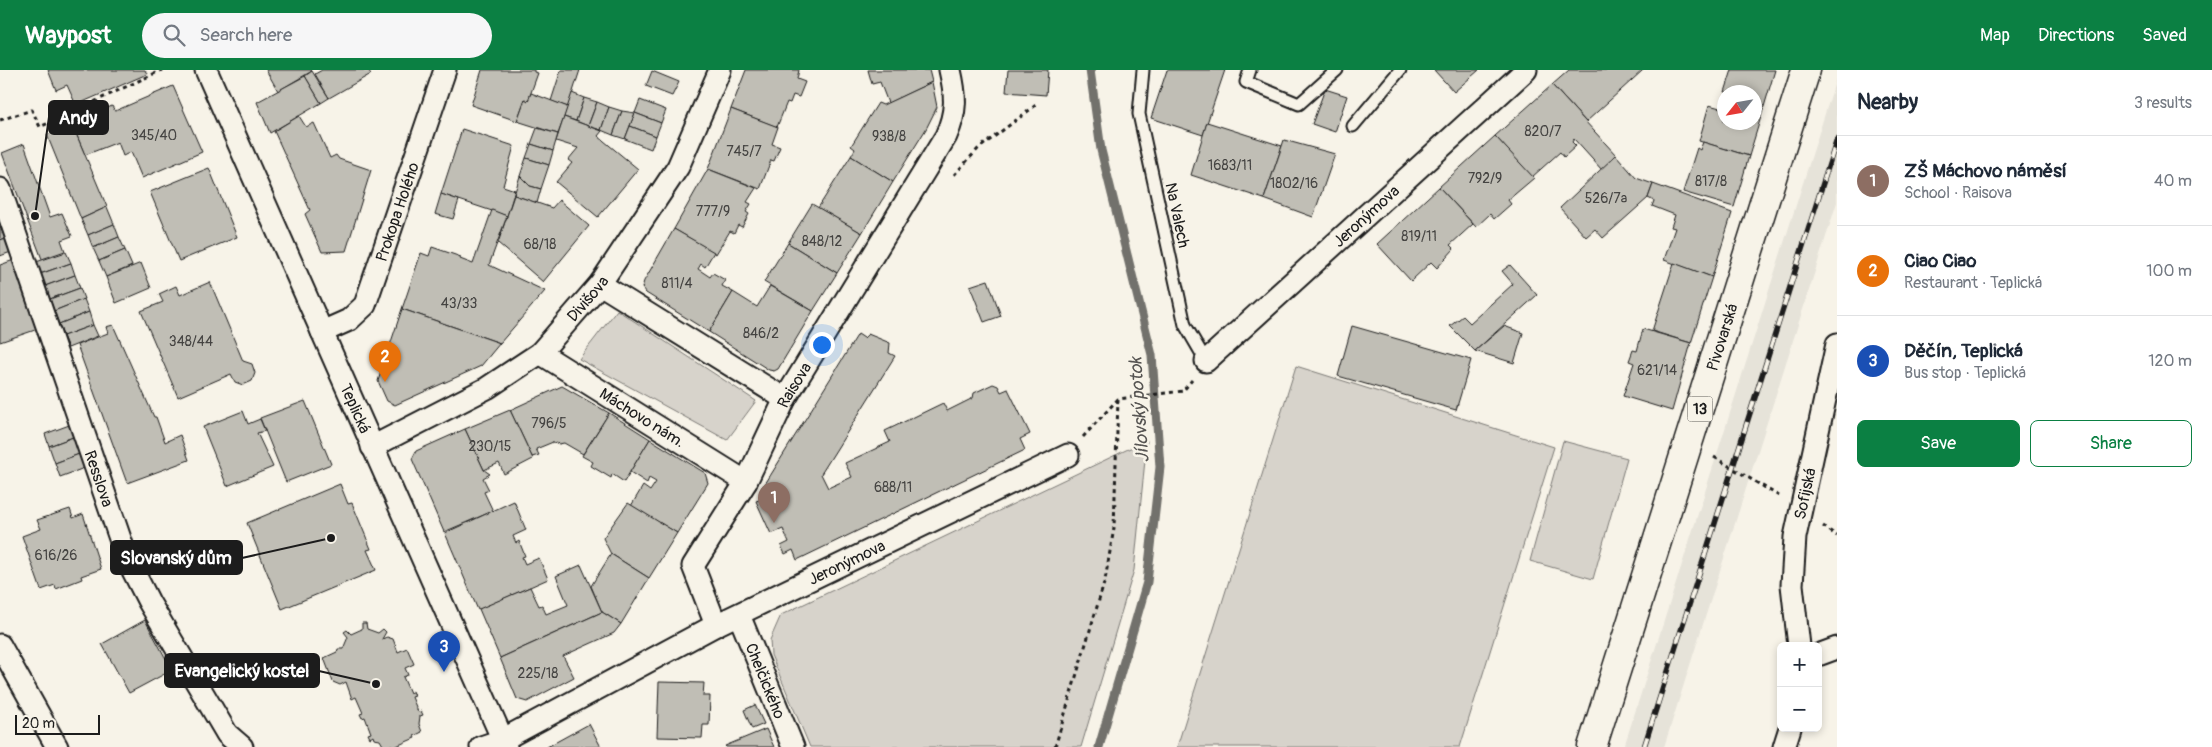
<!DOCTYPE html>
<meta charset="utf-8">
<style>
body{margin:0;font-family:Pangolin,sans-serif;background:#f6f6f7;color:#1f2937}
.controls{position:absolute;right:15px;bottom:15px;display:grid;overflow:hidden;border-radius:8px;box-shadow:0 2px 8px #0003}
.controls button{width:45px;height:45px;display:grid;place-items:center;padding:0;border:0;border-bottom:1px solid #e0e1e3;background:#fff;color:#1f2937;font:25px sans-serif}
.compass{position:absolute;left:1717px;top:15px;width:45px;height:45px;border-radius:50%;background:#fff;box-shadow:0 2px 8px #0003;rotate:239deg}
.scale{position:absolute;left:15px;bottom:12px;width:85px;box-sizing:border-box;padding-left:5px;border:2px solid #1c1c1c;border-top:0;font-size:14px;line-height:18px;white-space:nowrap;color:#1c1c1c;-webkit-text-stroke:4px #f7f3e8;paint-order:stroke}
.you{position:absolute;left:821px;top:274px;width:18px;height:18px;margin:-12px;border:4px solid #fff;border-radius:50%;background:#1a73e8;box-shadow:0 0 0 8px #1a73e833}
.badge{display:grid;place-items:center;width:32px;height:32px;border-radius:50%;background:#0b8043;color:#fff;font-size:16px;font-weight:700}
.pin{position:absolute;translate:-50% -41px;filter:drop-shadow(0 1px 2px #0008)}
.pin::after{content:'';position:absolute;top:26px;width:18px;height:15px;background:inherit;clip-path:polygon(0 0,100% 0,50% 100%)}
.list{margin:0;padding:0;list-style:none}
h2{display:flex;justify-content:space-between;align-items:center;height:65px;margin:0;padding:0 20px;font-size:21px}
h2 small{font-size:16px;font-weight:400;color:#747a83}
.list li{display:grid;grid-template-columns:32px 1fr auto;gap:15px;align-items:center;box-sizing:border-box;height:90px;padding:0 20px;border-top:1px solid #e0e1e3}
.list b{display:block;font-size:19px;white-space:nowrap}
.list p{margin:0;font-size:16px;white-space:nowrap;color:#747a83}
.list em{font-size:16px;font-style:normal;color:#747a83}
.actions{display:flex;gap:10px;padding:15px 20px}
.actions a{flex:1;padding:11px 0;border:1px solid #0b8043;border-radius:8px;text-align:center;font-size:18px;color:#0b8043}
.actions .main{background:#0b8043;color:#fff}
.icon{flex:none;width:28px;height:28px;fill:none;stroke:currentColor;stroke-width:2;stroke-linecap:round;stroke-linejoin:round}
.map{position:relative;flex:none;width:1837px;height:677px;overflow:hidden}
header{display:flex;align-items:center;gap:30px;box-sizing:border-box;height:70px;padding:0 25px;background:#0b8043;color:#fff}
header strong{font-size:24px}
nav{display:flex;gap:28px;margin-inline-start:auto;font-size:18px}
.search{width:350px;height:45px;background:#f6f6f7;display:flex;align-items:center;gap:12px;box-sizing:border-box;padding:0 18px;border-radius:28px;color:#747a83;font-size:19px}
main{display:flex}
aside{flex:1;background:#fff}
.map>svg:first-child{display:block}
.built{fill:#e6e3d9}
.green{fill:#d7d3cb;stroke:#7a7874}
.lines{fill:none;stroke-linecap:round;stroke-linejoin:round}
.stream{stroke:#72716c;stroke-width:9}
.building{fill:#c0beb5;stroke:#1c1c1c}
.service-casing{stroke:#1c1c1c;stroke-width:15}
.minor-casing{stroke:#1c1c1c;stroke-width:25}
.primary-casing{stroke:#1c1c1c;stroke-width:31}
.path{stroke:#1c1c1c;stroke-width:3;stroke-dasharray:4 4;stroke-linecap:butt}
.service{stroke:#f7f3e8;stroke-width:11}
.minor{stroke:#f7f3e8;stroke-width:21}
.primary{stroke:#f7f3e8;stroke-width:28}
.rail-casing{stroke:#1c1c1c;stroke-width:5.5}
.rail{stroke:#f7f3e8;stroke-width:4;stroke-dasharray:11;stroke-linecap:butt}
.labels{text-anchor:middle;stroke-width:5;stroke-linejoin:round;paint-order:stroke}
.number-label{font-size:14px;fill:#454442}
.shield{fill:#f7f3e8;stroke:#5e5c59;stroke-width:1}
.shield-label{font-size:15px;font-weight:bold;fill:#1c1c1c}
.street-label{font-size:16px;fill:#1c1c1c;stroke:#f7f3e8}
.water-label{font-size:18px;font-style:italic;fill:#565452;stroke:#f7f3e8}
.leader{fill:none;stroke:#1c1c1c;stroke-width:2}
.callout-dot{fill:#1c1c1c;stroke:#f7f3e8;stroke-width:2}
.callout{fill:#1c1c1c;stroke:#1c1c1c;stroke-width:2}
.callout-label{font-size:18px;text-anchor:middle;font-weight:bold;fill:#fff}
</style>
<header>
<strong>Waypost</strong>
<div class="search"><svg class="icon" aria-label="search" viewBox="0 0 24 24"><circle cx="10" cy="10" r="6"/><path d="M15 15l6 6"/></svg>Search here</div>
<nav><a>Map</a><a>Directions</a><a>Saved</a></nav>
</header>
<main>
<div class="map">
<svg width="1837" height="677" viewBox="0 0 1837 677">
<rect width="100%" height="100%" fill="#f7f3e8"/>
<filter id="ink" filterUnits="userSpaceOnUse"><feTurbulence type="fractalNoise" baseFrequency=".02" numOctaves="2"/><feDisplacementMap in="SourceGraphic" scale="10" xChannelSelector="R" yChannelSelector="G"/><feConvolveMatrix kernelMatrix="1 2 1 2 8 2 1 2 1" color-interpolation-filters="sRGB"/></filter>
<g filter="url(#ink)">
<path class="built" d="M1837 6V132L1664 677H1624Z"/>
<g class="green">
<path d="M617 240 756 331 727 370 579 289Z"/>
<path d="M1296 296 1554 377 1460 677H1177Z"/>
<path d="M1147 370 1134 500 1081 677H810L771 585 770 570 781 545Z"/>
<path d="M1563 371 1627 388 1593 509 1530 491Z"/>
</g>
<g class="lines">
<path class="stream" d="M1090 0 1101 80 1152 285 1160 397 1147 512 1099 677"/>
</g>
<g class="building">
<path d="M48 0H145L147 4 76 35 67 15 56 20Z"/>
<path d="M266 0H311L312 1 278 21Z"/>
<path d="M322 0H368L371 4 329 28 315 4Z"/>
<path d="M482 0H534V2L538 3 528 31 525 29 517 51 471 35Z"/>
<path d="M561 0H580L568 37 551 31Z"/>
<path d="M746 0H799L797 9 805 12 799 27 793 25 790 33 787 32 777 57 731 39Z"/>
<path d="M868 0H929L932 12 888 33 880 12 872 14Z"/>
<path d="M1008 0H1048L1046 25 1006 22Z"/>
<path d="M1167 0H1225L1203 65 1151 48Z"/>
<path d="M1434 0H1479L1454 22Z"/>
<path d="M1569 0H1643L1586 52 1552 15Z"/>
<path d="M1732 0H1775L1760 50 1754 48V22H1725Z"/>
<path d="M312 1 329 28 321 33 305 6Z"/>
<path d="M652 1 679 12 672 26 646 16Z"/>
<path d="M305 6 321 33 270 63 257 32Z"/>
<path d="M932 12 937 37 926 59 893 112 851 86 855 79 851 76 878 33 883 35Z"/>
<path d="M1552 15 1616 85 1602 100 1574 69 1572 72 1576 76 1564 87 1560 82 1532 107 1495 66Z"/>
<path d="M173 16 202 82 142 108 131 82 123 86 118 72 85 85 72 54 112 36 115 41Z"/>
<path d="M1325 19 1347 26 1335 62 1312 54Z"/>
<path d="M531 23 568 37 558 64 517 51 525 29 528 31Z"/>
<path d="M572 23 584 28 576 51 564 47Z"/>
<path d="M584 28 597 32 588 56 576 51Z"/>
<path d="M640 30 666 40 661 53 635 43Z"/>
<path d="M597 32 609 37 601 60 588 56Z"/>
<path d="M1709 35 1724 39V52H1754V48L1760 50 1749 86 1699 71Z"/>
<path d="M609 37 622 41 613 65 601 60Z"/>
<path d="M731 39 778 57 772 74 780 77 774 91 771 90 760 119 708 99Z"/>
<path d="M622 41 635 43 625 69 613 65Z"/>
<path d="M635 43 661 53 656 66 630 56Z"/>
<path d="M299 46 306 57 314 53 330 88 336 85 339 89 371 100 346 181 322 182 305 144 310 140 274 61Z"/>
<path d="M564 47 602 61 598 66 638 99 598 147 556 112 572 93 568 90 578 78 556 71Z"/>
<path d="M1207 52 1282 76 1264 129 1191 105Z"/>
<path d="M72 54 107 137 81 149 47 65Z"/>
<path d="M630 56 656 66 651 79 625 69Z"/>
<path d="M537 58 558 64 553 81 531 74Z"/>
<path d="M462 59 514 76 503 116 515 120 507 146 441 124Z"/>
<path d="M1495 66 1534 108 1508 130 1511 134 1494 149 1490 144 1476 157 1439 117Z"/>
<path d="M1284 70 1335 84 1313 147 1264 129Z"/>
<path d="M1703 72 1749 86 1734 137 1683 122 1697 78 1700 80Z"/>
<path d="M24 74 50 147 62 143 72 166 61 170 65 181 42 189 2 83Z"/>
<path d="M531 74 553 81 549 95 526 88Z"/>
<path d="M1616 85 1636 108 1653 114 1648 128 1603 168 1595 159 1586 167 1560 138Z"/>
<path d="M851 86 893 112 862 163 818 138Z"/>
<path d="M526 88 549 95 541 119 530 116 520 106Z"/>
<path d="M209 98 237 167 179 191 150 122Z"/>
<path d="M708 99 756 118 747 132 751 134 746 142 749 144 742 157 738 155 734 163 730 161 716 184 674 159Z"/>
<path d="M520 106 530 116 541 119 537 133 514 125Z"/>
<path d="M1653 114 1732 143 1712 207 1664 190 1675 158 1671 157 1675 145 1652 136 1654 131 1648 128Z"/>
<path d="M1439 117 1473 154 1450 175 1454 179 1437 198 1431 192 1411 211 1377 174Z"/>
<path d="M441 124 459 130 453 149 435 144Z"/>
<path d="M514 125 552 138 559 130 589 156 543 212 498 173Z"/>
<path d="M812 134 862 163 837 203 788 173Z"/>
<path d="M107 137 114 154 88 165 81 149Z"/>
<path d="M492 140 507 146 489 195 545 221 500 273 402 239 421 183 429 186 432 177 461 187 460 189 473 194Z"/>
<path d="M114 154 119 167 93 178 88 165Z"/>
<path d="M1 155 6 168 0 170V156Z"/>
<path d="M674 159 714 182 705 197 701 194 698 199 710 207 713 203 725 210 722 216 733 222 709 262 646 223 642 218 644 211Z"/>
<path d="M119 167 125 180 99 191 93 178Z"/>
<path d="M6 168 11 182 0 186V170Z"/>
<path d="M788 173 837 203 813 241 764 212Z"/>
<path d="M125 180 132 196 106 207 99 191Z"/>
<path d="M66 182 71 193 40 204 36 192Z"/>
<path d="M14 190 38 259 0 272V195Z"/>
<path d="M71 193 75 205 45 216 40 204Z"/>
<path d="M141 193 151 218 116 233 106 207Z"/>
<path d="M1674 193 1712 207 1691 273 1652 261Z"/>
<path d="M1510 195 1537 225 1475 281 1450 256 1463 246 1470 253 1513 214 1502 201Z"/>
<path d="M75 205 80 218 50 229 45 216Z"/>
<path d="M988 210 1001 246 984 252 970 216Z"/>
<path d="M210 212 243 291 252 294 255 303 252 311 243 315 235 312 231 304 178 327 141 241 163 232 159 224 176 216 180 225Z"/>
<path d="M770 216 813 241 778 299 774 301 769 300 709 262 733 222 757 237Z"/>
<path d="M80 218 84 229 54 241 50 229Z"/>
<path d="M84 229 89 242 59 254 54 241Z"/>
<path d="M402 239 500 273 481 296 395 335 387 331 378 311Z"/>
<path d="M89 242 93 255 63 266 59 254Z"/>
<path d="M93 255 98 266 68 278 63 266Z"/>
<path d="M113 255 154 347H156L165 372 180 365 189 390 127 413 77 275 108 263 106 257Z"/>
<path d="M1352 256 1471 290 1456 340 1338 306Z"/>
<path d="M1504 256 1523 263 1514 293 1475 281Z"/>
<path d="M1643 259 1691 273 1672 341 1623 326 1634 293 1629 291 1633 280 1637 281Z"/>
<path d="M858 264 864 268 868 264 890 273 889 283 895 286 821 404 828 418 852 407 845 393 890 372 885 361 943 333 947 341 973 328 974 323 993 314 998 316 1001 322 1008 319 1030 364 1020 369 1025 380 797 490 793 480 785 484 781 476 789 472 783 459 771 464 756 431 762 429V419Z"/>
<path d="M562 316 609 343 583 384 564 373 559 374 553 372 536 379 539 385 532 387 510 340Z"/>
<path d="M305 331 331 394 286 412 260 348Z"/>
<path d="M510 340 533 389 504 404 499 393 484 400 465 359Z"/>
<path d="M243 341 248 354 260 349 265 361 257 363 273 397 227 416 203 357Z"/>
<path d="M609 343 650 369 624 412 612 404 611 408 591 396 593 392 582 386Z"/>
<path d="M72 354 76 366 49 376 45 364Z"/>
<path d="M465 359 484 400 490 404 483 408 489 420 484 422 493 441 444 462 412 389 416 381Z"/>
<path d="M76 366 82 383 55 393 49 376Z"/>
<path d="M650 369 705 403 708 413 677 463 631 436 643 416 650 421 656 412 649 408 647 413 630 402Z"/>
<path d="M82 383 87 397 60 407 55 393Z"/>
<path d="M340 414 348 434 352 433 371 479 367 480 376 500 282 539 247 453Z"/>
<path d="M514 431 526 460 513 466 516 473 519 471 525 486 522 487 525 494 539 488 548 509 478 540 445 463Z"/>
<path d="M628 433 677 463 649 508 611 484 603 468Z"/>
<path d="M70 439 73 448 83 444 101 499 81 506 82 509 56 519 55 515 41 520 22 466 41 459 37 450Z"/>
<path d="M611 484 649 508 621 554 602 542 591 516Z"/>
<path d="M581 495 602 542 500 588 479 539 530 517 539 536 542 535 546 544 568 535 556 506Z"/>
<path d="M602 542 621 554 614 563 563 586 574 607 527 632 517 629 500 588Z"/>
<path d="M145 550 172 600 129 623 102 574Z"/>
<path d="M362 553H366L367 559 378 563 383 559 386 562 382 569 387 567 393 569 398 582 407 578 414 594 405 598 408 605 403 607 410 623 413 621 415 626 412 627 418 642 421 641 423 645 420 646 419 654 422 662 414 666 415 668 394 677 392 675 384 677 380 670 374 669 373 666 370 668 368 664 371 663 365 647 362 648 360 644 363 643 356 627 352 629 346 612 340 615 333 612 324 588 337 582 338 579H343L348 567 344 562 347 560 351 564 362 559Z"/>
<path d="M659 612 704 613 703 626H710L709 655H703L702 668 657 667Z"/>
<path d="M755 635 764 654 752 659 744 640Z"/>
<path d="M589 654 601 677H547Z"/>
<path d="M766 659 774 677H726L725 676Z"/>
</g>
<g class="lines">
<g class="service-casing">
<g id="service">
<path d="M1143 0 1139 44 1185 255 1206 291"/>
<path d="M1250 0 1246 12 1299 34 1337 0"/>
<path d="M1353 56 1400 0"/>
</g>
</g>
<g class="minor-casing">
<g id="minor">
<path id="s1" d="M206 0 506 677"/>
<path id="s2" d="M0 119 127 489 149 532 227 664 242 677"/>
<path d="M600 214 785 329"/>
<path id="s3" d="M322 262 349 250 365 235 445 0"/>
<path id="s4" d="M540 283 746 412"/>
<path id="s5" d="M1206 291 1526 0"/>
<path id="s6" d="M372 377 487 318 540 283 600 214 678 97 720 0"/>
<path id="s7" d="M739 545 793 677"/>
<path id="s8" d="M716 555 693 496 746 412 785 329 946 66C957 41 956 26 950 0"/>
<path d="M0 575 57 677"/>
<path id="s9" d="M1799 576 1792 515 1795 467 1837 274"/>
<path d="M1818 585 1837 578"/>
<path id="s10" d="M481 677 502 670 716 555 1068 385"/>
<path d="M1784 677 1790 658"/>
</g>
</g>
<g class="primary-casing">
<g id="primary">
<path id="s11" d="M1592 677 1806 0"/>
</g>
</g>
<g class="path">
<path d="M0 50 32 40 40 57 162 0"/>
<path d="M954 105 978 79 1036 35"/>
<path d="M1083 367 1118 329 1183 321 1192 310"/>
<path d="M1714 387 1779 426"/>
<path d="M1823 456 1837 466"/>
<path d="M1055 677 1105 510 1114 458 1118 329"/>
</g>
<use href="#service" class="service"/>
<use href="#minor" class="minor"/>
<use href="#primary" class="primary"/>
<g class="rail-casing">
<path id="rail" d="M1644 677 1837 69"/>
</g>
<use href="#rail" class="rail"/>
</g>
</g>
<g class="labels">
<g class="number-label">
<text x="1543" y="66">820/7</text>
<text x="154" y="70">345/40</text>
<text x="889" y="71">938/8</text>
<text x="744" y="86">745/7</text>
<text x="1230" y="100">1683/11</text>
<text x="1485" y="113">792/9</text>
<text x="1711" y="116">817/8</text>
<text x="1294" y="118">1802/16</text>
<text x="1606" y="133">526/7a</text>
<text x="713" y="146">777/9</text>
<text x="1419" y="171">819/11</text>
<text x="822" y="176">848/12</text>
<text x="540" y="179">68/18</text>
<text x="677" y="218">811/4</text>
<text x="459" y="238">43/33</text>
<text x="761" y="268">846/2</text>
<text x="191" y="276">348/44</text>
<text x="1657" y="305">621/14</text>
<text x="549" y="358">796/5</text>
<text x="490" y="381">230/15</text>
<text x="893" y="422">688/11</text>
<text x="56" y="490">616/26</text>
<text x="538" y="608">225/18</text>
</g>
<rect class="shield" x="1687.5" y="326.5" width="25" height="25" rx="4"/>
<g class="shield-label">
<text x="1700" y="344">13</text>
</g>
<g class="street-label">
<text dy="6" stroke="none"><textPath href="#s3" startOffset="150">Prokopa Holého</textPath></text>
<text transform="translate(1178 145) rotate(78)" y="6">Na Valech</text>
<text dy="6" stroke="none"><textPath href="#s5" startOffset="216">Jeronýmova</textPath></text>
<text dy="6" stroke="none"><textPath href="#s6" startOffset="265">Divišova</textPath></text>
<text dy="6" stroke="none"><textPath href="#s11" startOffset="430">Pivovarská</textPath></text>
<text dy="6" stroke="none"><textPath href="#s8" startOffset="271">Raisova</textPath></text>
<text dy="6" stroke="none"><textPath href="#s1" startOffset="370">Teplická</textPath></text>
<text dy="6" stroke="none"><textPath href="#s4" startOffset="121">Máchovo nám.</textPath></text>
<text dy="6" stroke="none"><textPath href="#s2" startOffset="306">Resslova</textPath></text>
<text dy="6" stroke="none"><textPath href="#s9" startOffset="154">Sofijská</textPath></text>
<text dy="6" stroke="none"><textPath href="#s10" startOffset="410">Jeronýmova</textPath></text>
<text dy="6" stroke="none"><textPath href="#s7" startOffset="71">Chelčického</textPath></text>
</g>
<g class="water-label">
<text transform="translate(1139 340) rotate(-94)" y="6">Jílovský potok</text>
</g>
</g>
<path class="leader" d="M35 146L49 47M331 468L242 488M376 614L319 601"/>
<g class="callout-dot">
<circle cx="35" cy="146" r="5"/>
<circle cx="331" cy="468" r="5"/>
<circle cx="376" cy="614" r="5"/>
</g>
<g class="callout">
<rect x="49" y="31" width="59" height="33" rx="5"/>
<rect x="111" y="471" width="131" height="33" rx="5"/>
<rect x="165" y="584" width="154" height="33" rx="5"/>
</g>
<g class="callout-label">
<text x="78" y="54">Andy</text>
<text x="176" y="494">Slovanský dům</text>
<text x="242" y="607">Evangelický kostel</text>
</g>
</svg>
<div class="controls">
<button>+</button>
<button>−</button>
</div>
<svg class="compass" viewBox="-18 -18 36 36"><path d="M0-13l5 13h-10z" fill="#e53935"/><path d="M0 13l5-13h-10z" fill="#747a83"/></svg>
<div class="scale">20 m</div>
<div class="you"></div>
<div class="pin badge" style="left:774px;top:453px;background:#8d6e63">1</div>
<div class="pin badge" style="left:385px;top:312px;background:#e8710a">2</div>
<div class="pin badge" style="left:444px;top:602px;background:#1a4fb4">3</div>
</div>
<aside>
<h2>Nearby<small>3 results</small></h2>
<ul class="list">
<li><span class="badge" style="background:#8d6e63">1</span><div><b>ZŠ Máchovo náměsí</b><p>School · Raisova</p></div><em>40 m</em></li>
<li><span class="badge" style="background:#e8710a">2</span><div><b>Ciao Ciao</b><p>Restaurant · Teplická</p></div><em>100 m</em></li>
<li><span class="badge" style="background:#1a4fb4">3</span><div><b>Děčín, Teplická</b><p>Bus stop · Teplická</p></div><em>120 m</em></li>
</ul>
<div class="actions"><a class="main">Save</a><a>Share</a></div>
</aside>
</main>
